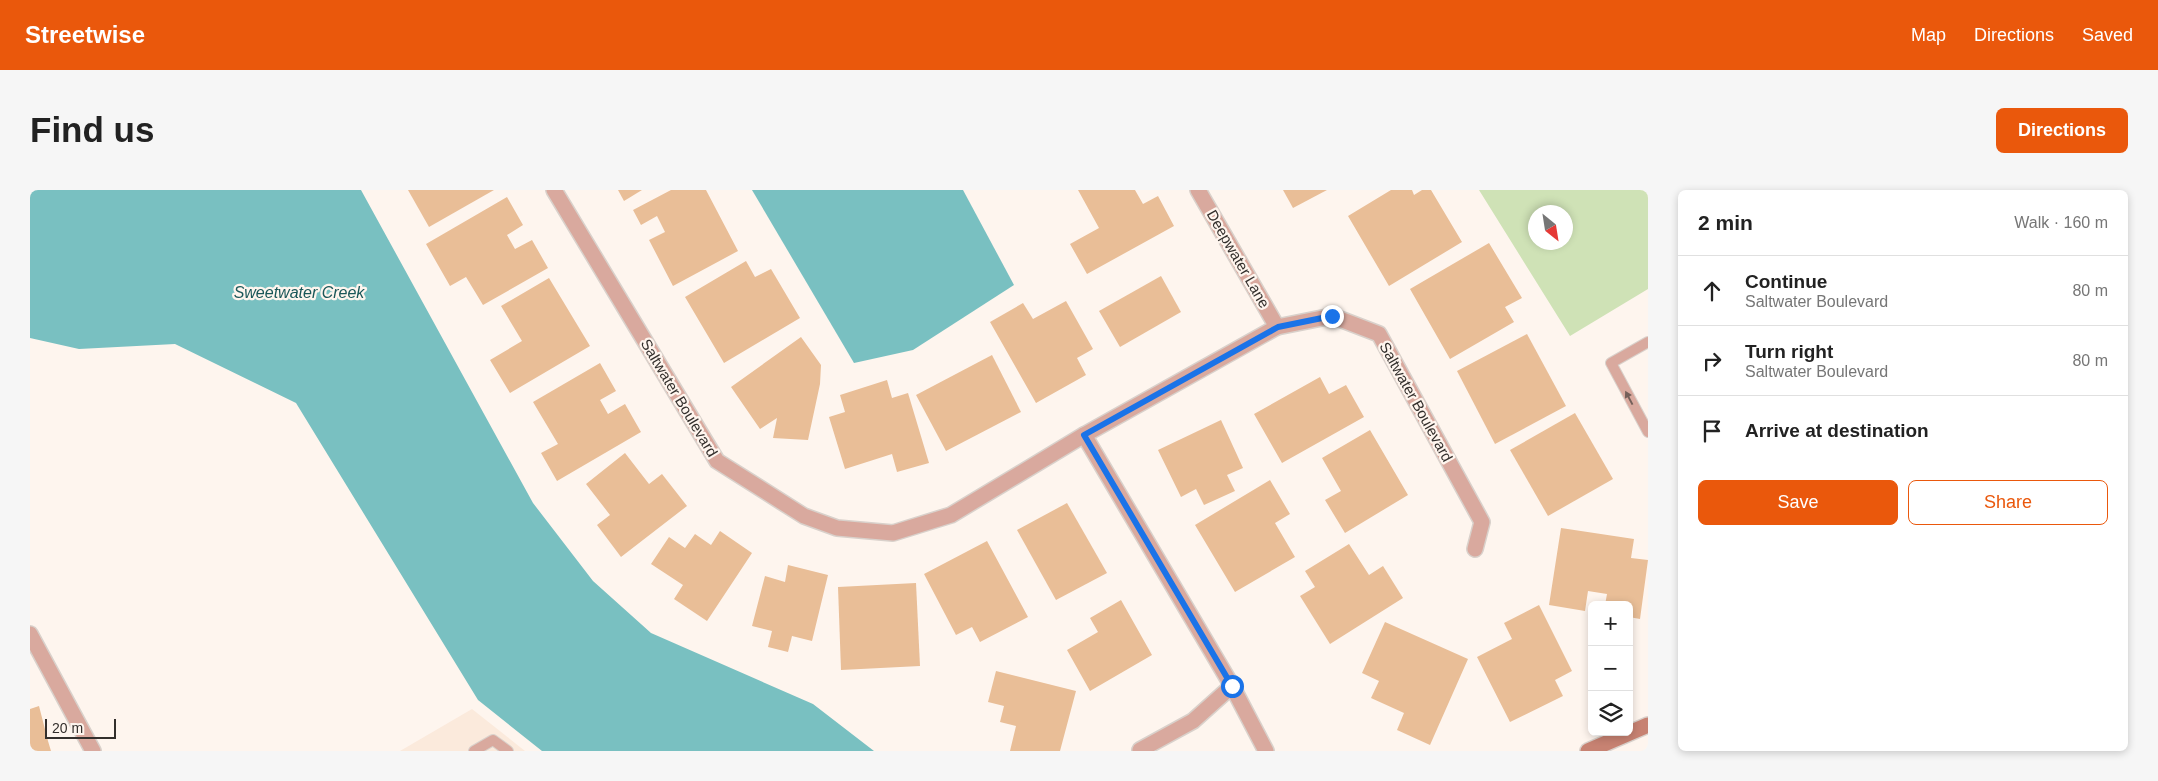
<!DOCTYPE html>
<meta charset="utf-8">
<style>
body{margin:0;font-family:Helvetica,sans-serif;background:#f6f6f6;color:#222}
.controls{position:absolute;right:15px;bottom:15px;display:grid;overflow:hidden;border-radius:8px;box-shadow:0 2px 8px #0003}
.controls button{width:45px;height:45px;display:grid;place-items:center;padding:0;border:0;border-bottom:1px solid #e0e0e0;background:#fff;color:#222;font:25px sans-serif}
.compass{position:absolute;left:1498px;top:15px;width:45px;height:45px;border-radius:50%;background:#fff;box-shadow:0 2px 8px #0003;rotate:150deg}
.scale{position:absolute;left:15px;bottom:12px;width:71px;box-sizing:border-box;padding-left:5px;border:2px solid #332f2c;border-top:0;font-size:14px;line-height:18px;white-space:nowrap;color:#332f2c;-webkit-text-stroke:4px #fef5ee;paint-order:stroke}
.stop{position:absolute;width:15px;height:15px;margin:-11px;border:4px solid #1a73e8;border-radius:50%;background:#fff}
.stop.end{background:#1a73e8;border-color:#fff;box-shadow:0 1px 5px #0008}
.list{margin:0;padding:0;list-style:none}
h2{display:flex;justify-content:space-between;align-items:center;height:65px;margin:0;padding:0 20px;font-size:21px}
h2 small{font-size:16px;font-weight:400;color:#767676}
.list li{display:grid;grid-template-columns:32px 1fr auto;gap:15px;align-items:center;box-sizing:border-box;height:70px;padding:0 20px;border-top:1px solid #e0e0e0}
.list b{display:block;font-size:19px;white-space:nowrap}
.list p{margin:0;font-size:16px;white-space:nowrap;color:#767676}
.list em{font-size:16px;font-style:normal;color:#767676}
.actions{display:flex;gap:10px;padding:15px 20px}
.actions a{flex:1;padding:11px 0;border:1px solid #ea580c;border-radius:8px;text-align:center;font-size:18px;color:#ea580c}
.actions .main{background:#ea580c;color:#fff}
.icon{flex:none;width:28px;height:28px;fill:none;stroke:currentColor;stroke-width:2;stroke-linecap:round;stroke-linejoin:round}
.map{position:relative;flex:none;width:1618px;height:561px;overflow:hidden;border-radius:8px}
header{display:flex;align-items:center;gap:30px;box-sizing:border-box;height:70px;padding:0 25px;background:#ea580c;color:#fff}
header strong{font-size:24px}
nav{display:flex;gap:28px;margin-inline-start:auto;font-size:18px}
.intro{display:flex;align-items:center;justify-content:space-between;box-sizing:border-box;height:120px;padding:0 30px}
h1{margin:0;font-size:35px}
.button{padding:12px 22px;border-radius:8px;background:#ea580c;color:#fff;font-size:18px;font-weight:700}
main{display:flex;gap:30px;padding:0 30px}
aside{flex:1;background:#fff;border-radius:8px;box-shadow:0 2px 8px #0003}
.map>svg:first-child{display:block}
.built{fill:#fbeadc}
.green{fill:#cfe2b6;fill-rule:evenodd}
.water{fill:#79c0c1}
.building{fill:#e9be97}
.lines{fill:none;stroke-linecap:round;stroke-linejoin:round}
.lane-casing{stroke:#d9d1cb;stroke-width:12}
.street-casing{stroke:#d9d1cb;stroke-width:18}
.secondary-casing{stroke:#d9d1cb;stroke-width:18}
.lane{stroke:#d9a99e;stroke-width:10}
.street{stroke:#d9a99e;stroke-width:15}
.secondary{stroke:#c78272;stroke-width:15}
.oneway{fill:#75605a}
.route{stroke:#1a73e8;stroke-width:6}
.labels{text-anchor:middle;stroke-width:4.5;stroke-linejoin:round;paint-order:stroke}
.street-label{font-size:15px;fill:#332f2c;stroke:#fef5ee}
.water-label{font-size:16px;font-style:italic;fill:#195658;stroke:#fef5ee}
</style>
<header>
<strong>Streetwise</strong>
<nav><a>Map</a><a>Directions</a><a>Saved</a></nav>
</header>
<div class="intro"><h1>Find us</h1><a class="button">Directions</a></div>
<main>
<div class="map">
<svg width="1618" height="561" viewBox="0 0 1618 561">
<rect width="100%" height="100%" fill="#fef5ee"/>
<path class="built" d="M442 519 495 561H370Z"/>
<path class="green" d="M1449 0H1618V99L1540 146ZM1506 22H1536V52H1506Z"/>
<g class="water">
<path d="M0 0H331L503 313 563 391 621 443 783 514 844 561H512L448 510 266 213 145 154 49 159 0 148Z"/>
<path d="M722 0H933L984 95 883 160 824 173Z"/>
</g>
<g class="building">
<path d="M378 0H464L399 37Z"/>
<path d="M588 0H612L594 11Z"/>
<path d="M641 0H676L708 61 643 96 619 50 635 42 627 26 611 35 603 20Z"/>
<path d="M1048 0H1105L1113 14 1128 6 1144 36 1057 84 1040 54 1069 38Z"/>
<path d="M1253 0H1297L1263 18Z"/>
<path d="M1361 0H1382L1384 5 1392 0H1401L1432 52 1359 96 1318 26Z"/>
<path d="M477 7 493 35 477 45 485 59 502 50 518 78 453 115 436 87 420 96 396 54Z"/>
<path d="M1459 53 1492 108 1475 117 1484 132 1420 169 1380 99Z"/>
<path d="M716 71 725 87 741 79 770 128 694 173 655 107Z"/>
<path d="M1131 86 1151 122 1090 157 1069 121Z"/>
<path d="M519 88 560 156 480 203 460 170 492 151 471 116Z"/>
<path d="M1036 111 1063 159 1047 168 1056 185 1006 213 960 132 993 113 1003 129Z"/>
<path d="M1497 144 1536 216 1465 254 1427 181Z"/>
<path d="M771 147 791 175 790 194 778 250 743 248 747 228 730 239 701 197Z"/>
<path d="M962 165 991 222 916 261 886 205Z"/>
<path d="M570 173 586 201 570 210 578 224 595 214 611 242 527 291 511 263 528 254 503 212Z"/>
<path d="M1290 187 1299 204 1316 195 1334 227 1252 273 1224 224Z"/>
<path d="M857 190 862 208 878 203 899 273 867 282 862 264 815 279 799 227 815 222 810 205Z"/>
<path d="M1545 223 1583 289 1518 326 1480 260Z"/>
<path d="M1191 230 1213 278 1197 285 1205 301 1174 315 1166 299 1151 307 1128 260Z"/>
<path d="M1340 240 1378 305 1315 343 1295 310 1311 301 1292 268Z"/>
<path d="M595 263 619 294 632 284 657 316 591 367 567 335 580 325 556 294Z"/>
<path d="M1240 290 1260 324 1245 333 1265 367 1205 402 1165 335Z"/>
<path d="M1037 313 1077 383 1026 410 987 340Z"/>
<path d="M1531 338 1604 349 1601 368 1618 370 1610 429 1599 427V415H1575L1577 404 1558 401 1555 421 1519 415Z"/>
<path d="M690 341 722 363 677 431 644 409 653 395 621 374 639 347 655 358 665 344 681 355Z"/>
<path d="M957 351 998 427 950 452 942 437 926 445 894 384Z"/>
<path d="M1319 354 1339 385 1353 376 1373 408 1300 454 1270 406 1285 397 1275 381Z"/>
<path d="M758 375 798 385 782 451 762 446 758 462 738 457 742 441 722 436 735 386 755 392Z"/>
<path d="M886 393 890 476 811 480 808 397Z"/>
<path d="M1091 410 1122 465 1060 501 1037 460 1068 442 1060 428Z"/>
<path d="M1509 415 1542 481 1525 490 1533 506 1480 532 1447 467 1482 449 1474 433Z"/>
<path d="M1355 432 1438 469 1400 555 1367 540 1374 523 1341 508 1349 491 1332 483Z"/>
<path d="M966 481 1046 501 1030 561H980L986 536 970 532 974 516 958 512Z"/>
<path d="M9 516 18 551 21 561H0V519Z"/>
</g>
<g class="lines">
<g class="lane-casing">
<g id="lane">
<path d="M1618 152 1581 173 1618 242"/>
<path d="M444 561 463 550 478 561"/>
</g>
</g>
<g class="street-casing">
<g id="street">
<path d="M524 0 687 271 774 326 807 338 863 343 921 325 1054 245 1247 137 1302 126 1349 144 1452 332 1445 359"/>
<path d="M1168 0 1247 137"/>
<path d="M1054 245 1202 496 1236 561"/>
<path d="M0 444 63 561"/>
<path d="M1110 560 1163 531 1202 496"/>
</g>
</g>
<g class="secondary-casing">
<path id="secondary" d="M1558 561 1618 535"/>
</g>
<use href="#lane" class="lane"/>
<use href="#street" class="street"/>
<use href="#secondary" class="secondary"/>
</g>
<defs><path id="oneway-solid" d="M-6-.8H1V-3.2L6.5 0L1 3.2V.8H-6Z" transform="scale(1.25)"/></defs>
<use class="oneway" href="#oneway-solid" transform="translate(1599 208) rotate(-118)"/>
<g class="lines">
<path class="route" d="M1202 496 1054 245 1248 137 1302 126"/>
</g>
<g class="labels">
<g class="street-label">
<text transform="translate(1208 69) rotate(60)" y="5">Deepwater Lane</text>
<text transform="translate(649 208) rotate(59)" y="5">Saltwater Boulevard</text>
<text transform="translate(1386 212) rotate(61)" y="5">Saltwater Boulevard</text>
</g>
<g class="water-label">
<text x="269" y="108">Sweetwater Creek</text>
</g>
</g>
</svg>
<div class="controls">
<button>+</button>
<button>−</button>
<button><svg class="icon" aria-label="layers" viewBox="0 0 24 24"><path d="M12 4l9 5-9 5-9-5zM3 14l9 5 9-5"/></svg></button>
</div>
<svg class="compass" viewBox="-18 -18 36 36"><path d="M0-13l5 13h-10z" fill="#e53935"/><path d="M0 13l5-13h-10z" fill="#767676"/></svg>
<div class="scale">20 m</div>
<div class="stop" style="left:1202px;top:496px"></div>
<div class="stop end" style="left:1302px;top:126px"></div>
</div>
<aside>
<h2>2 min<small>Walk · 160 m</small></h2>
<ul class="list">
<li><svg class="icon" aria-label="ahead" viewBox="0 0 24 24"><path d="M12 20V5M6 11l6-6 6 6"/></svg><div><b>Continue</b><p>Saltwater Boulevard</p></div><em>80 m</em></li>
<li><svg class="icon" aria-label="right" viewBox="0 0 24 24"><path d="M7 20v-9h11M14 6l5 5-5 5"/></svg><div><b>Turn right</b><p>Saltwater Boulevard</p></div><em>80 m</em></li>
<li><svg class="icon" aria-label="arrive" viewBox="0 0 24 24"><path d="M6 21V4h12l-3 4 3 4H6"/></svg><div><b>Arrive at destination</b></div></li>
</ul>
<div class="actions"><a class="main">Save</a><a>Share</a></div>
</aside>
</main>
